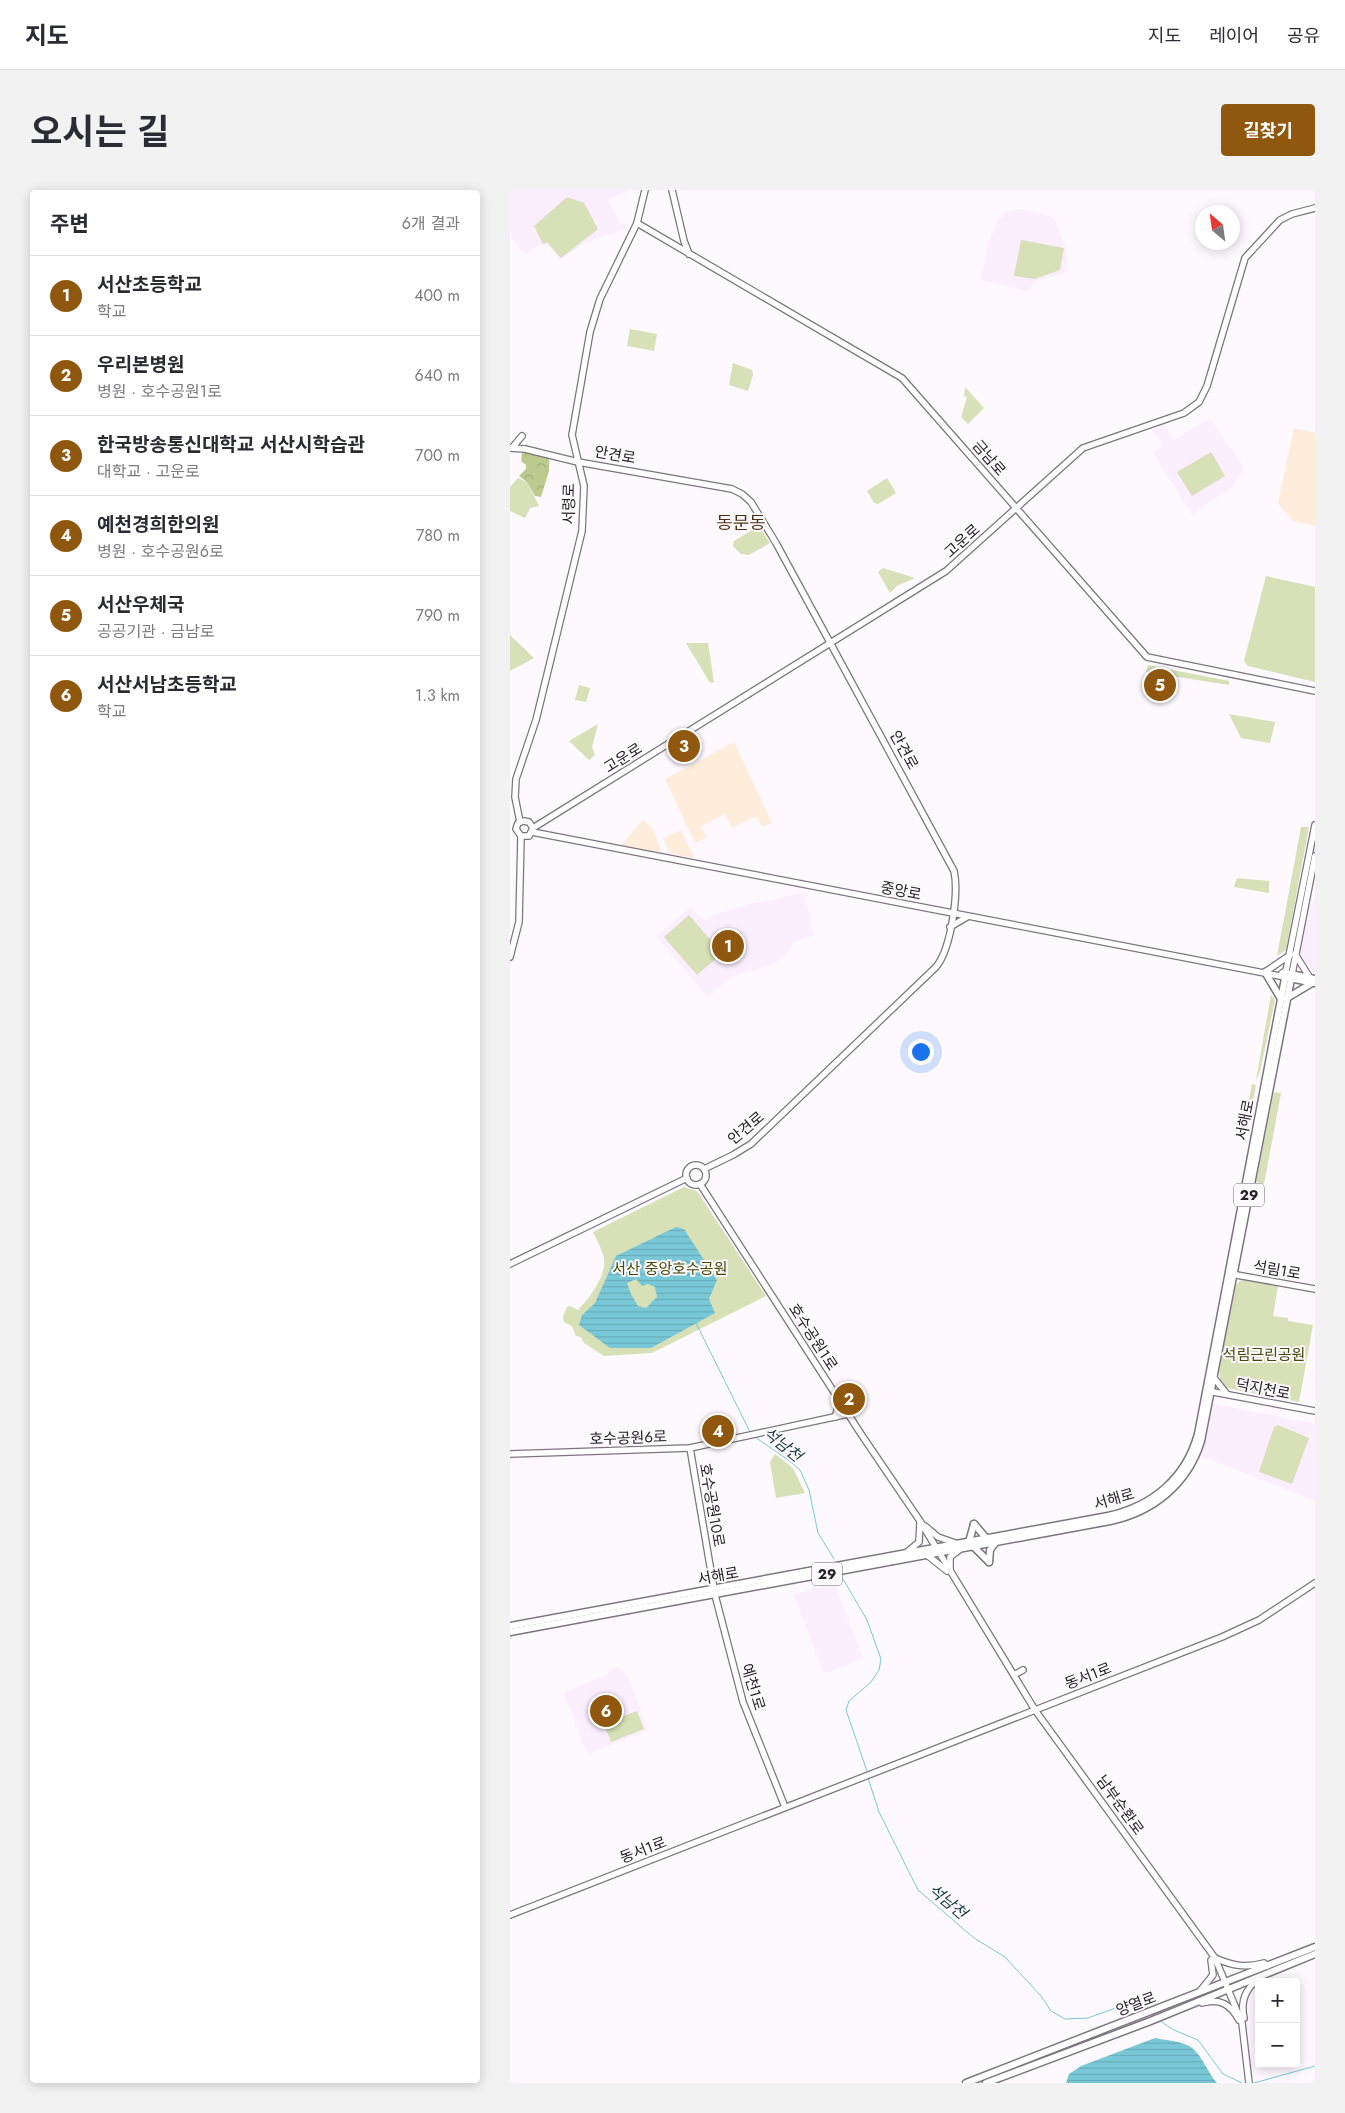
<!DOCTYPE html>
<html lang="ko">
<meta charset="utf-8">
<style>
body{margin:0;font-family:Jost,"Noto Sans KR",sans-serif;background:#f2f2f3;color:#2b2b33}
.controls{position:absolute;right:15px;bottom:15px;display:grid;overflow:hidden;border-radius:5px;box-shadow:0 2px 12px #0003}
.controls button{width:45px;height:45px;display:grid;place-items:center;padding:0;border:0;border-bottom:1px solid #e1e1e2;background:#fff;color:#2b2b33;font:25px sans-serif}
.compass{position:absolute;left:685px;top:15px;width:45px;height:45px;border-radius:50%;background:#fff;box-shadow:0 2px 12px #0003;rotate:331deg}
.you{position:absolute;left:410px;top:861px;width:18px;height:18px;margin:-12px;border:4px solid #fff;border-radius:50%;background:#1a73e8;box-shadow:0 0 0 8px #1a73e833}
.badge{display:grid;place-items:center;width:32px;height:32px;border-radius:50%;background:#8f580e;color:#fff;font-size:16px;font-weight:700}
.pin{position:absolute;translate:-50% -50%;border:2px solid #fff;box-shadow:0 1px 5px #0006}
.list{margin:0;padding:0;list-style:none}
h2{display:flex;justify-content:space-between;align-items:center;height:65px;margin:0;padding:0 20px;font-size:21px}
h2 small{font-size:16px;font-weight:400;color:#7c7c81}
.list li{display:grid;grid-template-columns:32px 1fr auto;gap:15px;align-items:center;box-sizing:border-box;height:80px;padding:0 20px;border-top:1px solid #e1e1e2}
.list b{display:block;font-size:19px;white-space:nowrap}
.list p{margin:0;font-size:16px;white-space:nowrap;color:#7c7c81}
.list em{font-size:16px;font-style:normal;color:#7c7c81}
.map{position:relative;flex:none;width:805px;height:1893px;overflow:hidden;border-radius:5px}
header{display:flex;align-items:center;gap:30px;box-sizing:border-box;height:70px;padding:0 25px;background:#fff;border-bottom:1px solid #e1e1e2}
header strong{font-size:24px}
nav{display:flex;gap:28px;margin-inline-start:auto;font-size:18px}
.intro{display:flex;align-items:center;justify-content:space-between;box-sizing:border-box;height:120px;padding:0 30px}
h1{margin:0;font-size:35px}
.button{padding:12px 22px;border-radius:5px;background:#8f580e;color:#fff;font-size:18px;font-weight:700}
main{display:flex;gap:30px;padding:0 30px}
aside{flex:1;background:#fff;border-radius:5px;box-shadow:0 2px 12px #0003}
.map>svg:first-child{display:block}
.commercial{fill:#ffeddc}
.built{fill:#fbeefe}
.green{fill:#d7e0b7}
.forest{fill:url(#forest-crowns)}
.water{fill:url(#water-rules);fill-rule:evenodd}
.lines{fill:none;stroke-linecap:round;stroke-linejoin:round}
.stream{stroke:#79c8d7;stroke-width:1}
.secondary-casing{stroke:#7e7480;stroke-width:8}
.primary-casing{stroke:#7e7480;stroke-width:9}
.secondary{stroke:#fff;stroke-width:5.5}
.primary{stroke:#fff;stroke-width:6}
.labels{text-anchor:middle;stroke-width:4;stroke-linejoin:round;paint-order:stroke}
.shield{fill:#fdf9fe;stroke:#666267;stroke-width:1}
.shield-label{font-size:14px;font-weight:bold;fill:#252126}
.street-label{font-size:15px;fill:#252126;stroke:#fdf9fe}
.park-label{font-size:15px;fill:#414b04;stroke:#fdf9fe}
.water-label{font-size:16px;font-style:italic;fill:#183e45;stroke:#fdf9fe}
.quarter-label{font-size:18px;fill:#4c3112;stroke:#fdf9fe}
</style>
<header>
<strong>지도</strong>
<nav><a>지도</a><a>레이어</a><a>공유</a></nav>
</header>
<div class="intro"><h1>오시는 길</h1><a class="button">길찾기</a></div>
<main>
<aside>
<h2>주변<small>6개 결과</small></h2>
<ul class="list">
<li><span class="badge">1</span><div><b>서산초등학교</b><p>학교</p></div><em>400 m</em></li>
<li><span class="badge">2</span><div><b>우리본병원</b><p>병원 · 호수공원1로</p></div><em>640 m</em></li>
<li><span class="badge">3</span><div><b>한국방송통신대학교 서산시학습관</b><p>대학교 · 고운로</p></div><em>700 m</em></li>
<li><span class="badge">4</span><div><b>예천경희한의원</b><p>병원 · 호수공원6로</p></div><em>780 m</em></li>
<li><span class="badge">5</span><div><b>서산우체국</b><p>공공기관 · 금남로</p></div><em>790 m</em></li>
<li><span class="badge">6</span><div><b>서산서남초등학교</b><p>학교</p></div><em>1.3 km</em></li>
</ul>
</aside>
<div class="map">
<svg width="805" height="1893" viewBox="0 0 805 1893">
<defs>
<pattern id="forest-crowns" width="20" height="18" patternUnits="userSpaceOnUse" patternTransform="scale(1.25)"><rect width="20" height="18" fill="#bdca8e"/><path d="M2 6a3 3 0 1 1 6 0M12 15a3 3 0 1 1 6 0" fill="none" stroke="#a2ad7a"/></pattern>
<pattern id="water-rules" width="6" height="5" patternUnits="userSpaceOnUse" patternTransform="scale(1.25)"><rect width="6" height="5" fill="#79c8d7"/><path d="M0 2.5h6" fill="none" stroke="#68acb8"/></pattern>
</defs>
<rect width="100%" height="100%" fill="#fdf9fe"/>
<g class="commercial">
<path d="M784 238 805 243V336L783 331 768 313Z"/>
<path d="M224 552 262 633 252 637 248 628 244 627 222 638 215 624 191 636 196 648 185 653 155 589Z"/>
<path d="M133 629 143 639 152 663 111 656Z"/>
<path d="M171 640 184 667V668L161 664 153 648Z"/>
</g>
<g class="built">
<path d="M0 0H116L118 2 97 9 110 33 117 35 115 39 74 53 50 71 39 56 30 54 16 65 6 54 0 42Z"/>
<path d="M506 19 518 20 544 28 556 60 559 81 525 91 517 101 471 90 478 54 487 33 494 23Z"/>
<path d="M699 228 734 278 723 297 682 324 643 263 653 256 642 240 654 236 664 251Z"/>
<path d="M294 703 304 745 283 752 279 761 266 773 221 787 198 807 146 746 181 717 195 732 203 725 231 716Z"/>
<path d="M805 710V786L789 762 797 720Z"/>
<path d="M703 1214 805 1234V1311L691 1266Z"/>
<path d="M324 1393 353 1469 314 1483 284 1405Z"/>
<path d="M107 1477 117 1484 138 1540 80 1563 76 1561 54 1502 98 1484Z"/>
</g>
<g class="green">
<path d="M57 7 74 13 88 39 51 68 37 52 33 54 24 36Z"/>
<path d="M511 50 554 58 550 80 525 89 504 86Z"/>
<path d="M120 139 147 144 144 161 117 156Z"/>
<path d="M223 173 242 180 243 185 238 201 219 195Z"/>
<path d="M455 197 474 218 458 234 451 227 457 207 454 206Z"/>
<path d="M701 262 715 286 682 306 667 282Z"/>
<path d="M8 288 17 292 29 316 20 318 15 328 0 321V297Z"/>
<path d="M377 288 386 303 368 314 364 313 357 301Z"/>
<path d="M249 336 260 353 239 365 231 364 223 356 224 351Z"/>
<path d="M373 378 405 388 387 396 380 403 368 382Z"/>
<path d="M756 386 805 397V492L738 476 734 471Z"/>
<path d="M0 445 24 468 0 481Z"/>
<path d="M176 453H198L204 492 200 493Z"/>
<path d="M638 475 719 491V495L636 482Z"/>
<path d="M69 495 80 498 76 512 65 510Z"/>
<path d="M719 524 765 532 760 553 731 548Z"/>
<path d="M88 534 82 557 85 565 79 570 59 551Z"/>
<path d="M791 637H799L776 760 767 766Z"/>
<path d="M727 688 759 691V703L724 697Z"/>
<path d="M179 725 205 755 209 766 187 785 154 747Z"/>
<path d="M761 805 765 810 750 882 746 890Z"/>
<path d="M742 894 746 895 737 942H733Z"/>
<path d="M764 902 771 903 754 994 746 992Z"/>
<path d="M174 997 187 1001 256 1106 142 1163 94 1166 74 1153 71 1147 66 1146 62 1136 54 1132 53 1126 57 1117 60 1116 68 1120C79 1108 97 1086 94 1068 92 1059 87 1051 83 1042Z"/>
<path d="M731 1090 768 1096 763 1126 778 1128V1131L803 1135 789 1212 717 1198 711 1194 709 1181 726 1095Z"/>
<path d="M768 1235 799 1248 782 1294 749 1282 764 1237Z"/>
<path d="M265 1264 283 1278 295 1303 266 1308 260 1272Z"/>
<path d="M127 1521 134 1539 101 1552 94 1533Z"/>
</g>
<path class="forest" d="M12 262 39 268V281L31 307 25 306 17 292 9 286 16 279V275L11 271Z"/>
<g class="water">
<path d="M166 1037 174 1039 207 1090 199 1109 205 1123 141 1158H100L69 1135 72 1125 85 1113 106 1066ZM126 1089 132 1096 138 1094 145 1097 147 1107 136 1118 128 1116 121 1104 117 1093Z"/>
<path d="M645 1848C655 1850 668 1851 677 1855 691 1861 697 1882 707 1893H556L559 1884 571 1876Z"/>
</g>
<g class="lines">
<g class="stream">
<path d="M186 1133 240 1242"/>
<path d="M245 1247 281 1272 290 1280 299 1300 308 1343 324 1369"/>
<path d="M333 1389 357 1430 371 1469 369 1480 361 1492 339 1511 336 1520 358 1584"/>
<path d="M358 1588 369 1622 408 1700 464 1748 495 1767 531 1806 541 1821 555 1829 578 1828 622 1812 632 1814 637 1820"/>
<path d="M650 1831 664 1840 688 1850 713 1884 732 1893"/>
<path d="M744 1893 805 1876"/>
</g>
<g class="secondary-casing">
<g id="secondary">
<path d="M162 0 174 51 179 64"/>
<path d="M127 33 392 188 637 467 805 501"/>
<path d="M0 258 15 259 68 272 222 299 232 304 241 312 266 353 444 681C449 703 441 759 426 777L241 954 223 965 194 979"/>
<path d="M2 258 12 246"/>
<path d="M10 632 5 607 6 589 26 530 72 341 74 296 62 245 80 142 90 109 127 33 135 0"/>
<path d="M23 638 19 632 14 631 8 633 6 639 11 646H19L23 638 436 381 573 258 674 223 689 212 697 196 735 68 770 30 782 24 805 18"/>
<path d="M22 642 775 787"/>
<path d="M440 737 457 727"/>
<path d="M785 764 800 788"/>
<path d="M0 767 9 732 11 647"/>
<path d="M755 782 780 765"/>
<path d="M772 783 776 781 805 635"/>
<path d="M782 784 805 666"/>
<circle cx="186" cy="985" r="10"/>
<path d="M190 994 351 1244 410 1331 525 1520 705 1768 732 1833 739 1893"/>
<path d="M0 1074 177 988"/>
<path d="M721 1084 805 1099"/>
<path d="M704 1188 716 1203"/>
<path d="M698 1201 805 1221"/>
<path d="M325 1227 330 1212"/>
<path d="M180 1258 205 1405 233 1512 275 1617"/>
<path d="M0 1264 180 1258 338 1224"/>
<path d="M415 1336 428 1347 448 1354"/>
<path d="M396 1363 409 1352 410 1333"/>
<path d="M417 1365 437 1381"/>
<path d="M440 1379V1367L449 1360"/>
<path d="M504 1485 513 1480"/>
<path d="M0 1725 712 1447 749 1430 805 1393"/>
<path d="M705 1768C723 1776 735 1778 754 1773L757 1776"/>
<path d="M690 1801 703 1785 701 1770 705 1768"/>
<path d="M690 1811 692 1813C710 1808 720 1814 729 1830"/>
<path d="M734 1828C730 1810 736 1799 749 1788"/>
</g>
</g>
<g class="primary-casing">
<g id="primary">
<path d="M755 782 771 809"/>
<path d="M779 788 805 793"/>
<path d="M777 808 802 793"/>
<path d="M464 1334 477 1349"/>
<path d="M459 1352 464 1334"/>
<path d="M464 1357 479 1372"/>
<path d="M479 1372 480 1360 485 1353"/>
<path d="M0 1436 598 1326C643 1316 676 1288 688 1244L776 783 805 789"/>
<path d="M0 1442 600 1331C643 1322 678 1294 691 1251L782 784"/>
<path d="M456 1893 805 1757"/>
<path d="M476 1893 638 1832 805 1764"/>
</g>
</g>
<use href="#secondary" class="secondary"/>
<use href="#primary" class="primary"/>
</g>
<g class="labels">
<g class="shield">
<rect x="724" y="993.5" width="30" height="23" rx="4"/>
<rect x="302" y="1372.5" width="30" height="23" rx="4"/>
</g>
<g class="shield-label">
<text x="739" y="1010">29</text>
<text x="317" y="1389">29</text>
</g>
<g class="street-label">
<text transform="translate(105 265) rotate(10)" y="5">안견로</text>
<text transform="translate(479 268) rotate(49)" y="5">금남로</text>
<text transform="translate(59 314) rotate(-89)" y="5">서령로</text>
<text transform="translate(452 351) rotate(-42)" y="5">고운로</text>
<text transform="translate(394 560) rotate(61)" y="5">안견로</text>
<text transform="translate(113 568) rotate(-32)" y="5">고운로</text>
<text transform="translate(391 701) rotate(11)" y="5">중앙로</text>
<text transform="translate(735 930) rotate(-79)" y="5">서해로</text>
<text transform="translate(236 938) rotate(-40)" y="5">안견로</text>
<text transform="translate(767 1080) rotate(10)" y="5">석림1로</text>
<text transform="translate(303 1147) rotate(57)" y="5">호수공원1로</text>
<text transform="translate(753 1199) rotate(11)" y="5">덕지천로</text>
<text transform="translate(118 1248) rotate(-2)" y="5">호수공원6로</text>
<text transform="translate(604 1309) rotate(-16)" y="5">서해로</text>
<text transform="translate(202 1315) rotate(80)" y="5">호수공원10로</text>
<text transform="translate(208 1386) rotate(-10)" y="5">서해로</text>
<text transform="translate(578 1486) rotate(-21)" y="5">동서1로</text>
<text transform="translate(243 1497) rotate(73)" y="5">예천1로</text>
<text transform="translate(610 1615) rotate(54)" y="5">남부순환로</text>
<text transform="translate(133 1660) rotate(-21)" y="5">동서1로</text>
<text transform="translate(626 1814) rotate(-21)" y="5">양열로</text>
</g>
<g class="park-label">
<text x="160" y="1084">서산 중앙호수공원</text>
<text x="754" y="1170">석림근린공원</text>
</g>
<g class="water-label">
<text transform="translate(273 1254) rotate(39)" y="6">석남천</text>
<text transform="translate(438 1711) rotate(40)" y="6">석남천</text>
</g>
<g class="quarter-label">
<text x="231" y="339">동문동</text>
</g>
</g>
</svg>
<div class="controls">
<button>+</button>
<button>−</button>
</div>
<svg class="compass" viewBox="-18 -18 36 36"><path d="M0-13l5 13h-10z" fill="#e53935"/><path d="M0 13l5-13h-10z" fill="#7c7c81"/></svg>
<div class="you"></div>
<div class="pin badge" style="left:218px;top:756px">1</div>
<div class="pin badge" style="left:339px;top:1209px">2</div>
<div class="pin badge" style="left:174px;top:556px">3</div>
<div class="pin badge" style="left:208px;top:1241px">4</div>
<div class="pin badge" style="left:650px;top:495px">5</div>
<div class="pin badge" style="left:96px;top:1521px">6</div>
</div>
</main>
